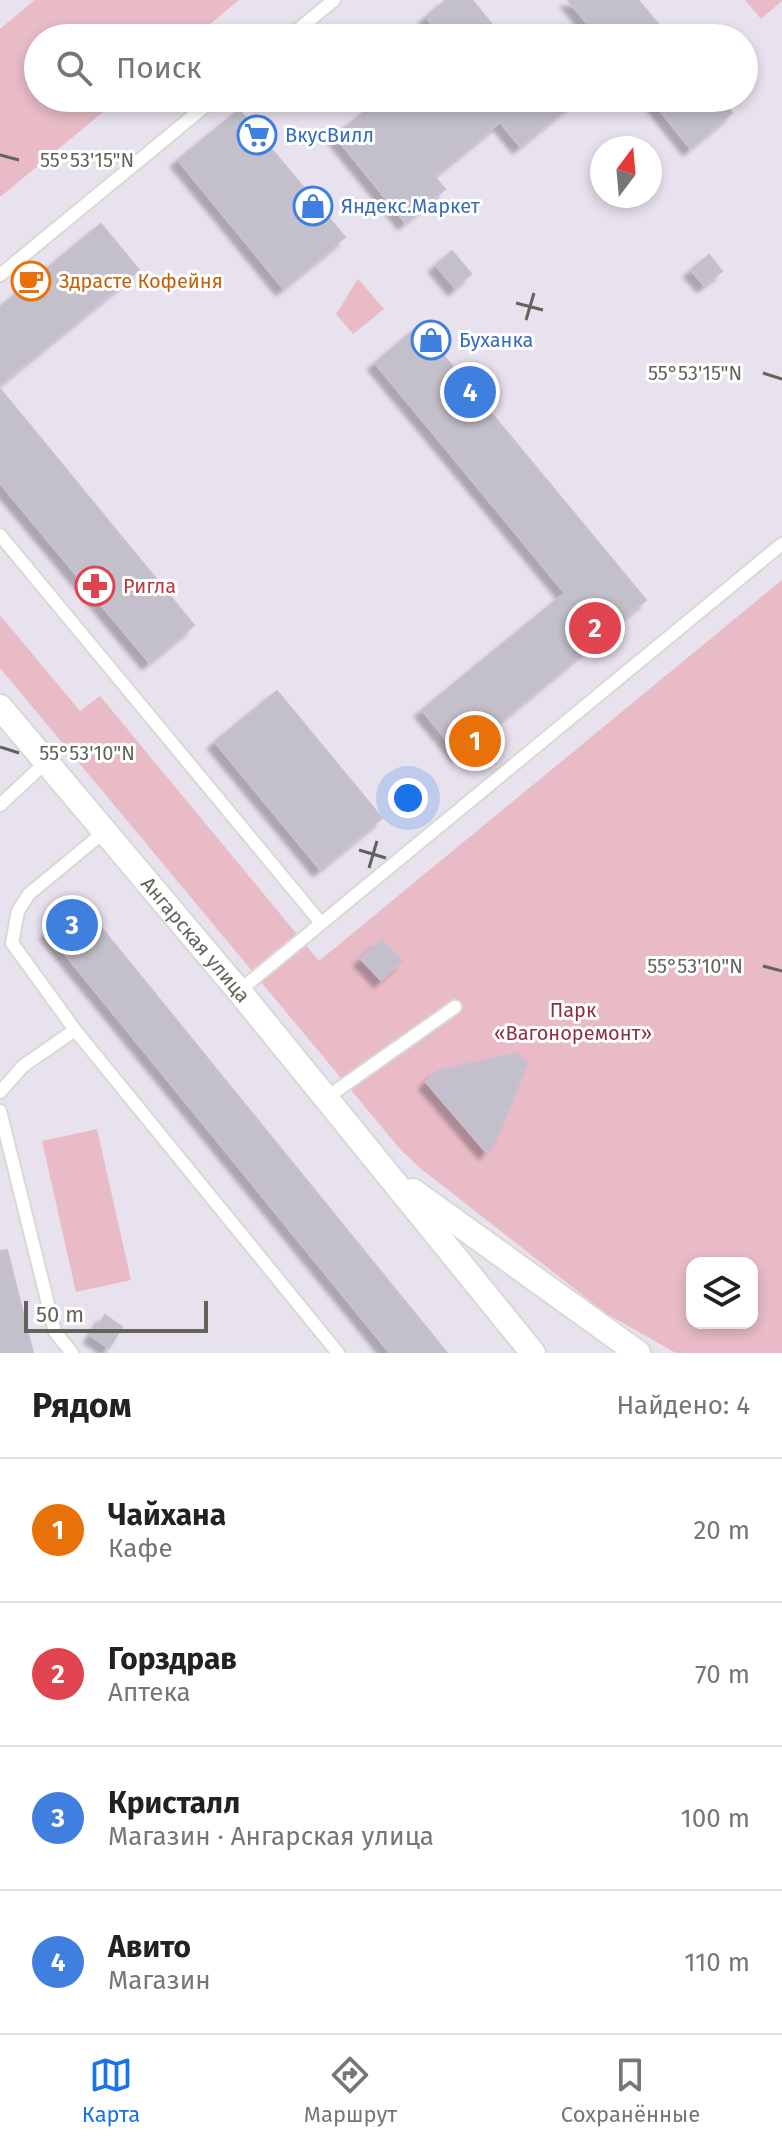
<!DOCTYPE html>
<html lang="ru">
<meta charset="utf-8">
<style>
body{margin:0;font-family:"Fira Sans",sans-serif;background:#f2f2f2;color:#222}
.controls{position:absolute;right:24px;bottom:24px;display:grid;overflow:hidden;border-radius:16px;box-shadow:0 4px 12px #0003}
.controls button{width:72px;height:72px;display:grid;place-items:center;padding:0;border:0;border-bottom:2px solid #e0e0e0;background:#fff;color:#222;font:40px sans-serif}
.compass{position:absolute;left:590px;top:136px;width:72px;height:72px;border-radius:50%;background:#fff;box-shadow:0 4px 12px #0003;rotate:16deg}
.scale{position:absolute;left:24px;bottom:20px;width:184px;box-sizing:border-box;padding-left:8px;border:4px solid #61645a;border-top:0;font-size:22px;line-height:28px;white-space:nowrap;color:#61645a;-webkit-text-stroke:6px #fff;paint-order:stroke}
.you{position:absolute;left:408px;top:798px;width:28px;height:28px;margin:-20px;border:6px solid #fff;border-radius:50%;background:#1a73e8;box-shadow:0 0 0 12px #1a73e833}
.badge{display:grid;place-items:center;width:52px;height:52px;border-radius:50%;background:#1a73e8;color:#fff;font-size:26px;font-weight:700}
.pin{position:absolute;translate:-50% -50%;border:4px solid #fff;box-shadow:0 2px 8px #0006}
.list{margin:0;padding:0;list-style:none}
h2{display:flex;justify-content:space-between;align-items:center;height:104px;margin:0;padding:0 32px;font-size:34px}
h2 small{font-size:26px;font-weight:400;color:#767676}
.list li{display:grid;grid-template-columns:52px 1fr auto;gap:24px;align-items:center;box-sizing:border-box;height:144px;padding:0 32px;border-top:2px solid #e0e0e0}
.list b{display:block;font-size:30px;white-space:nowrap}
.list p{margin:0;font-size:26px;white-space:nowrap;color:#767676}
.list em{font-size:26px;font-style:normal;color:#767676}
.icon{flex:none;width:44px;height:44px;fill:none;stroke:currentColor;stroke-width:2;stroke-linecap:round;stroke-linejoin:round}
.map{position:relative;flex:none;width:782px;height:1353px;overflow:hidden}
.search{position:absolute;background:#fff;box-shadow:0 4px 12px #0003;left:24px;right:24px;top:24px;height:88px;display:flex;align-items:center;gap:20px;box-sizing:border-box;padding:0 28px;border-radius:44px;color:#767676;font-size:30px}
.sheet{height:680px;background:#fff}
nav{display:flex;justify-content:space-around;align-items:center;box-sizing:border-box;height:112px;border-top:2px solid #e0e0e0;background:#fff;font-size:22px;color:#767676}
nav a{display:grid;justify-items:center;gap:4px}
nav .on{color:#1a73e8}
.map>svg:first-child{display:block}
.green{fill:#e8bbc7;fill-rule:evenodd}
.building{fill:#c4c0cb;stroke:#c7bfd3;stroke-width:2;filter:url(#shadow)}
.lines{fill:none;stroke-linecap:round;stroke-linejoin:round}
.service-casing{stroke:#d7dad2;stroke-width:16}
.tertiary-casing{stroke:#d7dad2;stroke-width:28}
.service{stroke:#fff;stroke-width:12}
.tertiary{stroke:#fff;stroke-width:24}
.ticks{fill:none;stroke:#61645a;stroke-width:3}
.labels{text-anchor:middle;stroke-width:6;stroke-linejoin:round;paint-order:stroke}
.shop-label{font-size:20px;fill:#366cbe;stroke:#fff;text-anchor:start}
.food-label{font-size:20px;fill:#c56008;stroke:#fff;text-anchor:start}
.health-label{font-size:20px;fill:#be3a42;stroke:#fff;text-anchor:start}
.street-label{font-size:20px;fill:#61645a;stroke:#fff}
.park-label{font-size:20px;fill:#8d2f44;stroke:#fff}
.ticks-label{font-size:20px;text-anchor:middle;fill:#61645a;stroke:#fff;stroke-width:6;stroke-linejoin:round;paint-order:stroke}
</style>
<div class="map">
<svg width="782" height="1353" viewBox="0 0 782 1353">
<defs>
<filter id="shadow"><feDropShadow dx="-7" dy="7" stdDeviation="2" flood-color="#0004"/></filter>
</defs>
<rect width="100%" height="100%" fill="#e8e1ee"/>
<g class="green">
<path d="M35 0H239L193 38H38V98H120L0 197V29Z"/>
<path d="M745 0H782V1L761 19Z"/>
<path d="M358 279 384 309 353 334 336 314Z"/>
<path d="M782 580V1353H676L607 1314 420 1168 400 1149 0 668V615L80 711 100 696 319 961ZM692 1263H752V1323H692Z"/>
<path d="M97 1129 131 1280 76 1292 42 1141Z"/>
</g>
<g class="building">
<path d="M446 0H472L503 38H443L426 17Z"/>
<path d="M568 0H638L670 38H599Z"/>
<path d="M381 98H578L520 146 500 122 434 176 445 189 405 222 335 136Z"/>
<path d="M650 98H719L732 113 690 148Z"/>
<path d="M239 110 345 237 283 288 178 160Z"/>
<path d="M101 224 139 270 0 384V307Z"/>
<path d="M452 251 471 274 455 288 436 265Z"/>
<path d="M709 255 722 271 704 285 691 270Z"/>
<path d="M419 326 646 600 459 755 422 710 565 593 375 363Z"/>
<path d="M0 389 194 625 149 662 0 483Z"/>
<path d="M277 691 382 818 320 869 215 742Z"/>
<path d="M82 904 447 1353H390L47 932Z"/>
<path d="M382 940 402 961 381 980 361 959Z"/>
<path d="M517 1053 527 1064 497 1138 486 1152 426 1082 437 1071Z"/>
<path d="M7 1250 33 1353H0V1251Z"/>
<path d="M105 1315 122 1327 109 1348 91 1336Z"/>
</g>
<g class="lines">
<g class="service-casing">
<g id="service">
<path d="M288 38 334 0"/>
<path d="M0 275 215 98"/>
<path d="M0 535 321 923"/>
<path d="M0 805 46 762"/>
<path d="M239 991 782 544"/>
<path d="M75 1030 338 1353"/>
<path d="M0 1092 23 1066 75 1030 12 943 18 911 29 894 104 832"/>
<path d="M326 1098 455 1007"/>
<path d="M0 1111 55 1332 72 1353"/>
</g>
</g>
<g class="tertiary-casing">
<g id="tertiary">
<path id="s1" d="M0 707 239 991 533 1353"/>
<path d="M413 1191 638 1353"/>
</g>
</g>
<use href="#service" class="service"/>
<use href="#tertiary" class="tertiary"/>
</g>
<path class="ticks" d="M0 155 19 160M516 303 543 310M526 320 534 293M763 373 782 379M0 747 19 753M359 850 386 858M369 868 377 841M763 966 782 971"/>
<defs>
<g id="supermarket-ring" transform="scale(2)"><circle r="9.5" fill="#fff" stroke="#3f7fe0" stroke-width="1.5"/><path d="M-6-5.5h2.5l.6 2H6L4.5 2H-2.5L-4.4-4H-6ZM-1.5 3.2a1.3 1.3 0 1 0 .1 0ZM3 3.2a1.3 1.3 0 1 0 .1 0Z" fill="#3f7fe0"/></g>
<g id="shop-ring" transform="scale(2)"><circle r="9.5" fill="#fff" stroke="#3f7fe0" stroke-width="1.5"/><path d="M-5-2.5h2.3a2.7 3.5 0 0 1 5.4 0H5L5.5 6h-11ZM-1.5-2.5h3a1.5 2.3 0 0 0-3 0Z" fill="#3f7fe0"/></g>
<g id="cafe-ring" transform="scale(2)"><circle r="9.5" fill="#fff" stroke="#e8710a" stroke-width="1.5"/><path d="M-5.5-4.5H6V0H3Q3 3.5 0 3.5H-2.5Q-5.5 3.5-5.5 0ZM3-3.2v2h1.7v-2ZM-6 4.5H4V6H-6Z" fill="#e8710a"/></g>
<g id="pharmacy-ring" transform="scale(2)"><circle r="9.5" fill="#fff" stroke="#e0444e" stroke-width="1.5"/><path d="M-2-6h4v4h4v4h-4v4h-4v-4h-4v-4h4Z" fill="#e0444e"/></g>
</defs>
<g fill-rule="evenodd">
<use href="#supermarket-ring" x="257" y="135"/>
<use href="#shop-ring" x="313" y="206"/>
<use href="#cafe-ring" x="31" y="281"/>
<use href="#shop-ring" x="431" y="340"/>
<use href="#pharmacy-ring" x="95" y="586"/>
</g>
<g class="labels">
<g class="shop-label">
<text x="285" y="142">ВкусВилл</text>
<text x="341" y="213">Яндекс.Маркет</text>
<text x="459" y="347">Буханка</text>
</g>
<g class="food-label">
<text x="59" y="288">Здрасте Кофейня</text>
</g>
<g class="health-label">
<text x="123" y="593">Ригла</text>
</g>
<g class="street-label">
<text dy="7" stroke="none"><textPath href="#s1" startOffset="304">Ангарская улица</textPath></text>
</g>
<g class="park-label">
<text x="573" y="1017">Парк<tspan x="573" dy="23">«Вагоноремонт»</tspan></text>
</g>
</g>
<g class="ticks-label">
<text x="87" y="167">55°53'15"N</text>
<text x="695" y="380">55°53'15"N</text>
<text x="87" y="760">55°53'10"N</text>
<text x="695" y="973">55°53'10"N</text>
</g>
</svg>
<div class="controls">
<button><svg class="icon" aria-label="layers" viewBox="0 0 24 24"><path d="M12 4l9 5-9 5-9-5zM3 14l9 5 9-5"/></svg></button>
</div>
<svg class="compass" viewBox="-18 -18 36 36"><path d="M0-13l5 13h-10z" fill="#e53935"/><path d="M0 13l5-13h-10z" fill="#767676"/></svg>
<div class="scale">50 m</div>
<div class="you"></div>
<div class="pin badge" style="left:475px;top:741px;background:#e8710a">1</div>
<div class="pin badge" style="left:595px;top:628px;background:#e0444e">2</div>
<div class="pin badge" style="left:72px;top:925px;background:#3f7fe0">3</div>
<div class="pin badge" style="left:470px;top:392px;background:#3f7fe0">4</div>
<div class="search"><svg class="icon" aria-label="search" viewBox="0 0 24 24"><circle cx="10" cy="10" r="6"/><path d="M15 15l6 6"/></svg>Поиск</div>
</div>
<section class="sheet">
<h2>Рядом<small>Найдено: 4</small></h2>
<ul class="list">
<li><span class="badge" style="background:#e8710a">1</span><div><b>Чайхана</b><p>Кафе</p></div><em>20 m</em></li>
<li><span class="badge" style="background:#e0444e">2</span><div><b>Горздрав</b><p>Аптека</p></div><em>70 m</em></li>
<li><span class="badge" style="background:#3f7fe0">3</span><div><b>Кристалл</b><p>Магазин · Ангарская улица</p></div><em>100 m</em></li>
<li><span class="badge" style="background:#3f7fe0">4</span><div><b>Авито</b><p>Магазин</p></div><em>110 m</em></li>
</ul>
</section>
<nav>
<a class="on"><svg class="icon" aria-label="map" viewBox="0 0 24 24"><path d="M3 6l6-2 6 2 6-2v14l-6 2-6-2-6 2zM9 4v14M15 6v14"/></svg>Карта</a>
<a><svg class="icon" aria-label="directions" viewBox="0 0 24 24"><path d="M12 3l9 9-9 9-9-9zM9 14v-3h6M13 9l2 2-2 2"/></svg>Маршрут</a>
<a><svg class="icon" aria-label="saved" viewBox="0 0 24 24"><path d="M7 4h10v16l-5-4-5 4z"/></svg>Сохранённые</a>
</nav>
